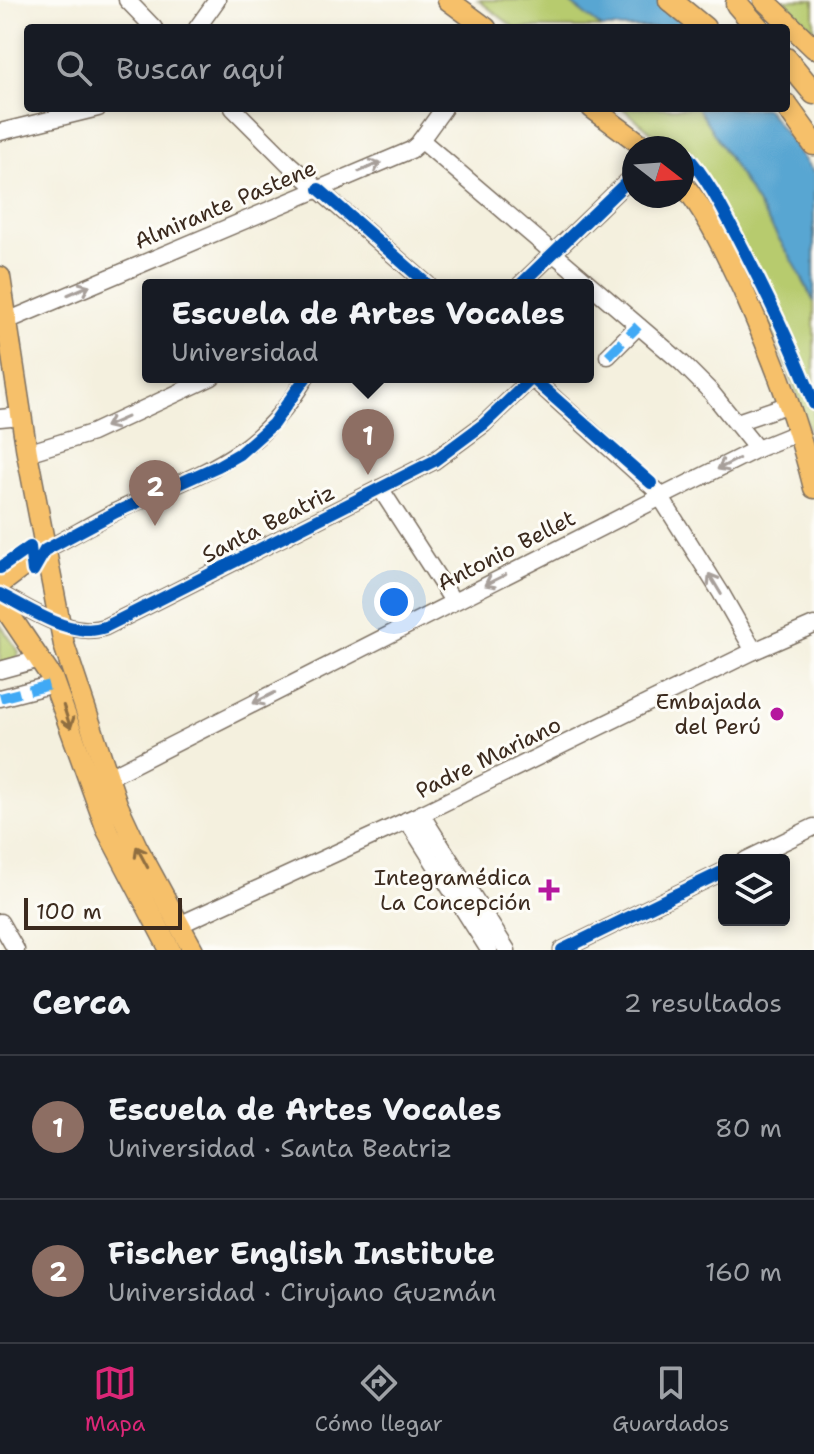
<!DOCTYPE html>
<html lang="es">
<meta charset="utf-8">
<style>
body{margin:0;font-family:"Shantell Sans",sans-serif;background:#20242c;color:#f1f3f6}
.controls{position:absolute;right:24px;bottom:24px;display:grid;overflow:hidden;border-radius:8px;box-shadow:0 4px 12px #0003}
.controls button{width:72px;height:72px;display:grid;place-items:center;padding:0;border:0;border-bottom:2px solid #363941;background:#171b24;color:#f1f3f6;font:40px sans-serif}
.compass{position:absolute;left:622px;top:136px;width:72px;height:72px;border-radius:50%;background:#171b24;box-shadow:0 4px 12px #0003;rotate:107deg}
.scale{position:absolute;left:24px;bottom:20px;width:158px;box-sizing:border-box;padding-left:8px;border:4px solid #3b2a1e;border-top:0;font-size:22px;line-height:28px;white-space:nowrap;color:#3b2a1e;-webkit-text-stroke:6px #fdfcf7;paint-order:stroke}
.you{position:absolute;left:394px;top:602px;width:28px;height:28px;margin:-20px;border:6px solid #fff;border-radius:50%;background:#1a73e8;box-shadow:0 0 0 12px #1a73e833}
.badge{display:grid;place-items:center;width:52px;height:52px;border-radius:50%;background:#db2777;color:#fff;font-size:26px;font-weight:700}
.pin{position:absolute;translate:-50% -66px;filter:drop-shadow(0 2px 4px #0008)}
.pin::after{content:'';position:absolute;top:42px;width:28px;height:24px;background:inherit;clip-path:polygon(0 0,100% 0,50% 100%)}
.popup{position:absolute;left:142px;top:279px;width:452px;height:104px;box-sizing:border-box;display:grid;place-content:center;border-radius:8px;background:#171b24;filter:drop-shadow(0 2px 6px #0005);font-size:26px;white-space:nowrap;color:#9ea1a6}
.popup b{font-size:30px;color:#f1f3f6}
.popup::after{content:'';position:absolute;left:50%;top:100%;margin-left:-16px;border:16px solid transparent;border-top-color:#171b24}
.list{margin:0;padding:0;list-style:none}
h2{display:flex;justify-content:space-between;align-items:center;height:104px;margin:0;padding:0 32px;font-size:34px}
h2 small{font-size:26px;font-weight:400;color:#9ea1a6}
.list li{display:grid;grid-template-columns:52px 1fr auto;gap:24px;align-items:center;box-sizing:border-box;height:144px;padding:0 32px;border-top:2px solid #363941}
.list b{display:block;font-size:30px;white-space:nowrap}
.list p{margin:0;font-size:26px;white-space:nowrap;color:#9ea1a6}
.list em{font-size:26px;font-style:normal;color:#9ea1a6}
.icon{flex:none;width:44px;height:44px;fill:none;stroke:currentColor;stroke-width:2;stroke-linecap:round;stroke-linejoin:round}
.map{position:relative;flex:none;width:814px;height:950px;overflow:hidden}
.search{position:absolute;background:#171b24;box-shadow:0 4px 12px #0003;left:24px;right:24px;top:24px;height:88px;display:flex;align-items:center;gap:20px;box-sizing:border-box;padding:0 28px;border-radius:8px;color:#9ea1a6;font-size:30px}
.sheet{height:392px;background:#171b24}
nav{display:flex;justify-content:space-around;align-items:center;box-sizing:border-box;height:112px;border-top:2px solid #363941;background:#171b24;font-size:22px;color:#9ea1a6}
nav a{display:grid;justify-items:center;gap:4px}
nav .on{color:#db2777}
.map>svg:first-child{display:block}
.green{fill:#b7cb6e;stroke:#797a46;stroke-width:2}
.water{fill:#59a6d2;stroke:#4a6878;stroke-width:2}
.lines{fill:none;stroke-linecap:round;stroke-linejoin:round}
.minor-casing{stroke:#7c6f61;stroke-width:19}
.major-casing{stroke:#7c6f61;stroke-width:23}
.highway-casing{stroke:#7c6f61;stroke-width:25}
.minor{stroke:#fff;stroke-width:16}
.major{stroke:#f6c06b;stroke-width:20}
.highway{stroke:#f6c06b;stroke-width:22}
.quiet{stroke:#3fa9f5;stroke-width:10;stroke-dasharray:20 10;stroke-linecap:butt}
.cycleway-casing{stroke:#fdfcf7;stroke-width:17}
.cycleway{stroke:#0057b8;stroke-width:12}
.oneway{stroke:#a79f9a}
.oneway2{stroke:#8f6e41}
.poi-dot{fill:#b5179e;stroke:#fdfcf7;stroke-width:3}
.labels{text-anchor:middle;stroke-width:6;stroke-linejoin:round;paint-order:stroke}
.street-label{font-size:22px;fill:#3b2a1e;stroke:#fdfcf7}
.poi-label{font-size:22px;fill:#3b2a1e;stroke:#fdfcf7;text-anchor:end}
</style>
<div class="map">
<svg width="814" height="950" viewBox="0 0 814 950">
<rect width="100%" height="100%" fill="#fdfcf7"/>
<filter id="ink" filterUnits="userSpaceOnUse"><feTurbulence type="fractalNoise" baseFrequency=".0125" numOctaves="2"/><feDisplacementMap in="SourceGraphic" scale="16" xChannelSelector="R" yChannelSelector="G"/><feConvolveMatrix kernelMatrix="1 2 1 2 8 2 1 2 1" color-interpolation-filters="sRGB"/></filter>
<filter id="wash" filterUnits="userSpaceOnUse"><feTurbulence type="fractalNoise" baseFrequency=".006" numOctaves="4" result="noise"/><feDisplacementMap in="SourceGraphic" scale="32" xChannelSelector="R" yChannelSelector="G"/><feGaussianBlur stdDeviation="1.8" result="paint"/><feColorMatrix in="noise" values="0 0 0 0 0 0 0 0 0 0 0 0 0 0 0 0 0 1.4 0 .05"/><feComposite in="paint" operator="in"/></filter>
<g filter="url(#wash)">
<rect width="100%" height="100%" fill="#f4f0de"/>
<g class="green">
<path d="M478 0H660L693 28H515Z"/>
<path d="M782 0H814V30Z"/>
<path d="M622 108H766L814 175 796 266 814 302V442L758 289 725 222 682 157V148H671Z"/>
<path d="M0 624 19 652 16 660 0 664Z"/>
</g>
<g class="water">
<path d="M566 0H660L693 28H602Z"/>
<path d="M698 108H766L812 170 814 174V302L795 265Z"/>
</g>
</g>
<g filter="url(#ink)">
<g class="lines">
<g class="minor-casing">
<g id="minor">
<path d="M127 0 154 28"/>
<path d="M197 28 217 0"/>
<path d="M233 108 288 163 428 285"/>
<path d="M0 132 98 108"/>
<path d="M421 140 682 363 711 392 757 449"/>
<path d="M520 285 634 175"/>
<path d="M7 321 411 150 418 144 444 108"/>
<path d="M608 356 638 326"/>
<path d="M531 377 656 490 721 593 754 651"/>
<path d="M0 418 21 416"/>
<path d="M737 422 790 404"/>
<path d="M27 453 92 433 212 377"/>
<path d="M380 488 453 601"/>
<path d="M45 550C68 538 92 524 115 512 199 472 254 464 306 377"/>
<path d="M0 594C30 609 72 639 105 627L434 461 484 424 532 378"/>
<path d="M0 670 40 659"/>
<path d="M0 698 54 684"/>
<path d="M107 778 651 502 757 449 799 432"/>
<path d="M421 814 507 950"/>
<path d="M407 820 489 950"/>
<path d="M746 860 814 827"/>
<path d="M0 922 16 950"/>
<path d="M179 925 421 814 754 651 814 625"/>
<path d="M562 950 724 871"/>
</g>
</g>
<g class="major-casing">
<g id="major">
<path d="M448 0 486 28"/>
<path d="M764 0 814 48"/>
<path d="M592 108 646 148"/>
<path d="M682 183C709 215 725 253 743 290 772 355 797 419 814 488"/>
<path d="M0 277 27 453 64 645 117 804 137 847 193 950"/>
<path d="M0 584 45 550"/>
<path d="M0 601 52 678 107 830 170 950"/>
</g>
</g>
<g class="highway-casing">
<g id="highway">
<path d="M670 0 704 28"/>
<path d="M737 4 758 28"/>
<path d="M786 59 814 93"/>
<path d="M786 105 814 144"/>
</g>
</g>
<use href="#minor" class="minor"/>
<use href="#major" class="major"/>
<use href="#highway" class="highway"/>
<g class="quiet">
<path d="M608 356 638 326"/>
<path d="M0 698 54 684"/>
</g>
<g class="cycleway-casing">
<g id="cycleway">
<path d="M682 150C710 180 727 218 746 254 771 303 795 352 814 404"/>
<path d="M319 189 428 285"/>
<path d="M520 285 634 175"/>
<path d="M531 377 651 483"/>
<path d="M0 568 30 547 33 571 45 550 116 512 218 466 239 454 273 424 306 377"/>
<path d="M0 594C30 609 72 639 105 627L434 461 484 424 532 378"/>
<path d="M562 950 724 871"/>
</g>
</g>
<use href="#cycleway" class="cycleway"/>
</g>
<defs><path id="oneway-shaft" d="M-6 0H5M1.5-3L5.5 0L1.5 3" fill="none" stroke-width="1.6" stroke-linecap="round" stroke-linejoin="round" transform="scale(2)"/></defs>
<g class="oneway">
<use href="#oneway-shaft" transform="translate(370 167) rotate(-23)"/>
<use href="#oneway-shaft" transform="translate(79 290) rotate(-23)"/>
<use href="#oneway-shaft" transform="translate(116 422) rotate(156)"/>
<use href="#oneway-shaft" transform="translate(728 464) rotate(153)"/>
<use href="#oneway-shaft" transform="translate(495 580) rotate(153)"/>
<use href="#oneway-shaft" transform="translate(715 584) rotate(-121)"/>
<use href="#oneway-shaft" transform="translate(264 698) rotate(153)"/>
</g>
<g class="oneway2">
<use href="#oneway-shaft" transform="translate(67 717) rotate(72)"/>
<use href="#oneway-shaft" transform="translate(142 857) rotate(-118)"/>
</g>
</g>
<g class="poi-dot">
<circle cx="777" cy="714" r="8"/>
<path d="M545 878h8v8h8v8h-8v8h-8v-8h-8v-8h8z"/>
</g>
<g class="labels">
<g class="street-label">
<text transform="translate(225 204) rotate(-23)" y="8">Almirante Pastene</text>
<text transform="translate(268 523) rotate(-27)" y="8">Santa Beatriz</text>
<text transform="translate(506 550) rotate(-27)" y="8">Antonio Bellet</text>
<text transform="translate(488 757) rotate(-26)" y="8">Padre Mariano</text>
</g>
<g class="poi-label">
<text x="761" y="709">Embajada<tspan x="761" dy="25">del Perú</tspan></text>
<text x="531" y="885">Integramédica<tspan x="531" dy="25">La Concepción</tspan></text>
</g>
</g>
</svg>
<div class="controls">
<button><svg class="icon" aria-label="layers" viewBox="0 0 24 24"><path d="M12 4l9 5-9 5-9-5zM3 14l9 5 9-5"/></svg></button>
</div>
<svg class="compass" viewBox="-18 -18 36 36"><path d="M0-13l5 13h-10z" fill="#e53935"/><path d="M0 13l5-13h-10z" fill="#9ea1a6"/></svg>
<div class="scale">100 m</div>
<div class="you"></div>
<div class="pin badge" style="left:368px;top:475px;background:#8d6e63">1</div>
<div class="popup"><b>Escuela de Artes Vocales</b>Universidad</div>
<div class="pin badge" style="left:155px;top:526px;background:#8d6e63">2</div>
<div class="search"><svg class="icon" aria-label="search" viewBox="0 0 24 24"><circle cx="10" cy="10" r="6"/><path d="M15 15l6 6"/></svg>Buscar aquí</div>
</div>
<section class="sheet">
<h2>Cerca<small>2 resultados</small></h2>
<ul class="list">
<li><span class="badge" style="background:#8d6e63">1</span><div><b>Escuela de Artes Vocales</b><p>Universidad · Santa Beatriz</p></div><em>80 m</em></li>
<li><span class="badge" style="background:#8d6e63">2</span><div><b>Fischer English Institute</b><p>Universidad · Cirujano Guzmán</p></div><em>160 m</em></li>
</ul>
</section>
<nav>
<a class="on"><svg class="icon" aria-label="map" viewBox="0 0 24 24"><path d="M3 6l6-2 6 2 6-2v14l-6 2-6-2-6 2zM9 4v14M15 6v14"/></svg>Mapa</a>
<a><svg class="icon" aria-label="directions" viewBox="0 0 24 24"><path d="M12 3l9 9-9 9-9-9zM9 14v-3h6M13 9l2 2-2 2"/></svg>Cómo llegar</a>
<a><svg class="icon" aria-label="saved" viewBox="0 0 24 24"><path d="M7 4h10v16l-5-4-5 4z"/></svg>Guardados</a>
</nav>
